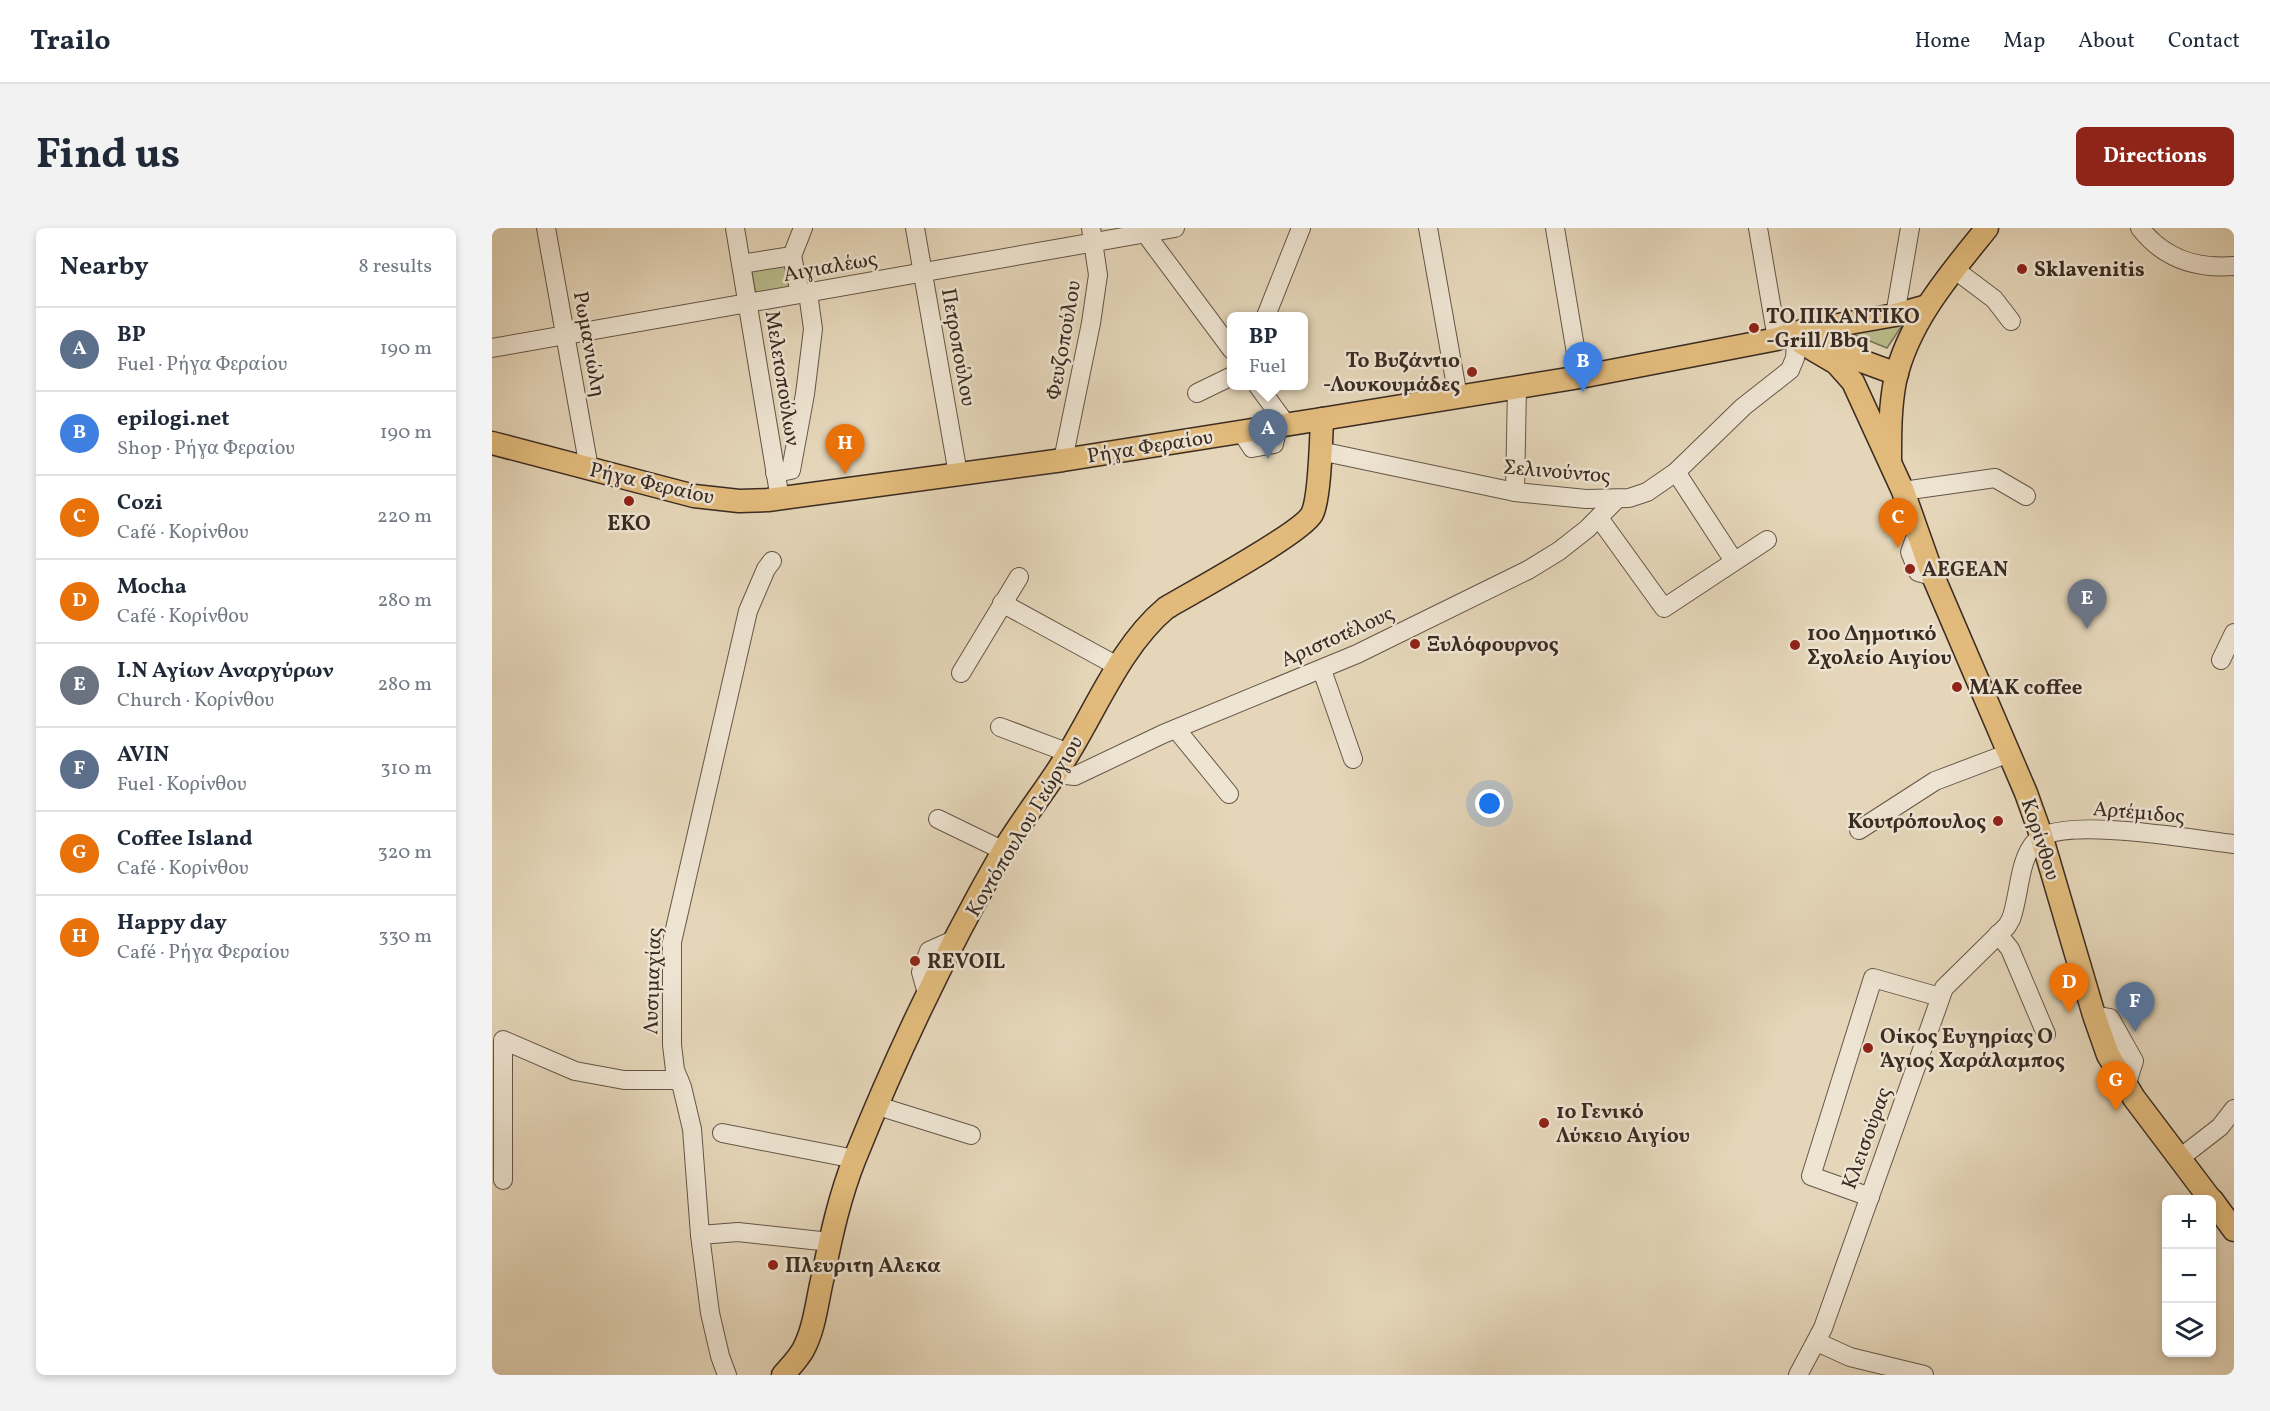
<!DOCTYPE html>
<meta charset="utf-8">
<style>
body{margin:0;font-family:Vollkorn,serif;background:#f2f2f3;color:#1f2937}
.controls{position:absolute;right:18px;bottom:18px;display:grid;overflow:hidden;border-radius:9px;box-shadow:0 3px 9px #0003}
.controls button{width:54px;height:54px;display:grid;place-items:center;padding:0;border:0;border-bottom:2px solid #e0e1e3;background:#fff;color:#1f2937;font:30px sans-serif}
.you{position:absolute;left:998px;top:576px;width:21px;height:21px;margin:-15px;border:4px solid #fff;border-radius:50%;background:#1a73e8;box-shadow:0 0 0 9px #1a73e833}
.badge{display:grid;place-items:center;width:39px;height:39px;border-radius:50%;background:#8f2418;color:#fff;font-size:20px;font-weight:700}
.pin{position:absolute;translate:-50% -50px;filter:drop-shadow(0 2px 3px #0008)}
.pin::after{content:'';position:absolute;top:32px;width:21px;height:18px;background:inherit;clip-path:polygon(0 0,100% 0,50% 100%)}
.popup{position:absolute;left:735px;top:84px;width:81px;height:78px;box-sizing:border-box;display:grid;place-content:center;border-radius:9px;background:#fff;filter:drop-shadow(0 2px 4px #0005);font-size:20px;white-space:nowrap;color:#747a83}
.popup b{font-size:22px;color:#1f2937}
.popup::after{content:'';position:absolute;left:50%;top:100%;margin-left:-12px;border:12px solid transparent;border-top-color:#fff}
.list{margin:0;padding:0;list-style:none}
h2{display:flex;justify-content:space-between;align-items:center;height:78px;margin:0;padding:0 24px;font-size:26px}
h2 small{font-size:20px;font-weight:400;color:#747a83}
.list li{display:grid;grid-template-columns:39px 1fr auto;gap:18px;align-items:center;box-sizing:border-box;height:84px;padding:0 24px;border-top:2px solid #e0e1e3}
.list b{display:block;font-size:22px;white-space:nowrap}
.list p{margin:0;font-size:20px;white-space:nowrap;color:#747a83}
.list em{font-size:20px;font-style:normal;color:#747a83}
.icon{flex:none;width:33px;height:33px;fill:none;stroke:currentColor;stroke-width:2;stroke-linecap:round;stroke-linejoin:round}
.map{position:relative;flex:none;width:1742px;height:1147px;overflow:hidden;border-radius:9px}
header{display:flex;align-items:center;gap:36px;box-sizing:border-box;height:84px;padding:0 30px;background:#fff;border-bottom:2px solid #e0e1e3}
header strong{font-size:28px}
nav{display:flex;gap:33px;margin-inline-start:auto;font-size:21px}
.intro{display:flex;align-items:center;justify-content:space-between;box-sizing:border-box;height:144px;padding:0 36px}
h1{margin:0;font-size:42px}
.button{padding:15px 27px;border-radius:9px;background:#8f2418;color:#fff;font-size:21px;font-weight:700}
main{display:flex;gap:36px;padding:0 36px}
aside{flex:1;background:#fff;border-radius:9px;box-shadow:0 3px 9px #0003}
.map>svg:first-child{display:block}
.green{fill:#babc8c;stroke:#7a7457;stroke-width:1.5}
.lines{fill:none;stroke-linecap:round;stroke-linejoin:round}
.minor-casing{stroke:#655648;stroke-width:20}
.major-casing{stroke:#3a2b22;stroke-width:25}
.minor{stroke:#eee4d2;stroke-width:18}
.major{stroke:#e2bb7c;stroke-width:22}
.poi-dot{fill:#8f2418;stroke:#eee4d2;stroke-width:2}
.labels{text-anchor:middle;stroke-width:5;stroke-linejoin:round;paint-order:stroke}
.street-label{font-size:21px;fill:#3a2b22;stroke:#eee4d2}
.poi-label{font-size:21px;font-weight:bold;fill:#3a2b22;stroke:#eee4d2;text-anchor:start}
</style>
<header>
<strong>Trailo</strong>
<nav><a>Home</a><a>Map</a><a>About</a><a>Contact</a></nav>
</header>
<div class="intro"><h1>Find us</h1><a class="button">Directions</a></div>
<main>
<aside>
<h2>Nearby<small>8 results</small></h2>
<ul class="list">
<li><span class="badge" style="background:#5c6f8a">A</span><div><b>BP</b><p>Fuel · Ρήγα Φεραίου</p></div><em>190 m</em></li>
<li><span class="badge" style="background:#3f7fe0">B</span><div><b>epilogi.net</b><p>Shop · Ρήγα Φεραίου</p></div><em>190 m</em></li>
<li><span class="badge" style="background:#e8710a">C</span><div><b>Cozi</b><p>Café · Κορίνθου</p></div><em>220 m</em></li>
<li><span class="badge" style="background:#e8710a">D</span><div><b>Mocha</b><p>Café · Κορίνθου</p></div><em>280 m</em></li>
<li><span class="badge" style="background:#6b7280">E</span><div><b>Ι.Ν Αγίων Αναργύρων</b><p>Church · Κορίνθου</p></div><em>280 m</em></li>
<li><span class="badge" style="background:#5c6f8a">F</span><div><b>AVIN</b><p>Fuel · Κορίνθου</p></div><em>310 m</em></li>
<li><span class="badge" style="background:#e8710a">G</span><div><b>Coffee Island</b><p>Café · Κορίνθου</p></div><em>320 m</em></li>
<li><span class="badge" style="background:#e8710a">H</span><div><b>Happy day</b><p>Café · Ρήγα Φεραίου</p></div><em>330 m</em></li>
</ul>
</aside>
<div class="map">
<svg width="1742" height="1147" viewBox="0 0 1742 1147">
<rect width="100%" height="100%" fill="#e5d6b9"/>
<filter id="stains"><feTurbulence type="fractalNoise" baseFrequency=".00333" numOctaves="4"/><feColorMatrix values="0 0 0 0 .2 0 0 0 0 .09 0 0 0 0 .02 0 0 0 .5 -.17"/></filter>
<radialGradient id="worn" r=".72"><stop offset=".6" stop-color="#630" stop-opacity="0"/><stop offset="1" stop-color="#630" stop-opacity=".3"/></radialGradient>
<g class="green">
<path d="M297 33 302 61 264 68 259 40Z"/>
<path d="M1413 93 1395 120 1353 103Z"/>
</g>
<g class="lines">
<g class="minor-casing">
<g id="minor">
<path d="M54 0 97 240"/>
<path d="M243 0 288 271"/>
<path d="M423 0 466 246"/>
<path d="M936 0 966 169"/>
<path d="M1063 0 1088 149"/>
<path d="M1266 0 1285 111"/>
<path d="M1648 0C1672 31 1704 41 1742 38"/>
<path d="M653 5 740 122"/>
<path d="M300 28 308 66"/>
<path d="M249 36 300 28 311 0"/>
<path d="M1462 41 1502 71 1519 93"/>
<path d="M1403 87 1418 0"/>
<path d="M774 88 809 0"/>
<path d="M0 120 683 0"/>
<path d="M766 158 794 196"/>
<path d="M705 165 740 148"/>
<path d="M749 203 760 220 782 216 786 197"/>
<path d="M828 223 1023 264 1094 271 1137 270 1155 264 1184 244 1251 179 1298 142 1303 130 1304 114"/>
<path d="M571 232 599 95 606 47 599 0"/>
<path d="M1184 244 1242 333"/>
<path d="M283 245 299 242 313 166 321 101 316 65"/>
<path d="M1411 263 1503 250 1534 268"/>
<path d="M1023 264 1025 159"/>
<path d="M1107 290 1172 380 1275 312"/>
<path d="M1425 305 1418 324 1426 344 1441 348"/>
<path d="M510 375 627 439"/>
<path d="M1729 432 1742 405"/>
<path d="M830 442 861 531"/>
<path d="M469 445 527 349"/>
<path d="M508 499 577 525"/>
<path d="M684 501 737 566"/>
<path d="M564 546 583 548 671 506 865 426 1036 342 1067 323 1095 301 1124 272"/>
<path d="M446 591 512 623"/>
<path d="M1367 602 1443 553 1517 525"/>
<path d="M1506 706 1518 721 1554 806"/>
<path d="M436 769 429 744 437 723 464 711"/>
<path d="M1602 787 1618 790 1642 833 1634 858"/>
<path d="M386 878 479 907"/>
<path d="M230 905 363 931"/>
<path d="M1688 930 1728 899 1742 881"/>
<path d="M11 952V812L83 843 132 852H187"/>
<path d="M1378 969 1319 948 1381 750 1448 769"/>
<path d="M208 1007 246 1004 338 1014"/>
<path d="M1325 1114 1358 1129 1432 1147"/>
<path d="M235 1147 228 1128 218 1085 208 1007 200 901 190 859 183 842 180 817V714L256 383 274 341 280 333"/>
<path d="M1306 1147 1331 1100 1452 760 1515 698 1519 691C1528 667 1526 632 1544 613 1567 587 1706 612 1742 616"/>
</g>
</g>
<g class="major-casing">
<g id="major">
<path d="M1310 115 1344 135 1361 154 1411 263 1441 348 1534 565 1549 607 1602 787 1616 827 1642 870 1719 972"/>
<path d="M1334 120 1405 146"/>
<path d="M0 215 202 268 247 273 276 272 571 232 830 191 1088 149 1285 111 1306 104 1403 87 1435 78"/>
<path d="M1398 231C1398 205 1398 179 1403 153 1416 94 1458 46 1495 0"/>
<path d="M1720 972 1742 1002"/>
<path d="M291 1147C298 1139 306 1131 311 1122 323 1100 325 1072 331 1048 339 1008 348 967 363 930 405 826 457 717 513 620 533 587 557 558 576 526 606 477 630 417 674 380 699 365 810 305 820 286 828 270 829 212 830 191"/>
</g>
</g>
<use href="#minor" class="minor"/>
<use href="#major" class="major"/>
</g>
<g class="poi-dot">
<circle cx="1530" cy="41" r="6"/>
<circle cx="1262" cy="100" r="6"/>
<circle cx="980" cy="144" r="6"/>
<circle cx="137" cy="273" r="6"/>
<circle cx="1418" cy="341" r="6"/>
<circle cx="923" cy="416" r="6"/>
<circle cx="1303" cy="417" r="6"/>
<circle cx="1465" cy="459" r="6"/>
<circle cx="1506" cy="593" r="6"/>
<circle cx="423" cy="733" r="6"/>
<circle cx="1376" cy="820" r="6"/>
<circle cx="1052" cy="895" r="6"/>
<circle cx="281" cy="1037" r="6"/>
</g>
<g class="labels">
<g class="street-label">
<text transform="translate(338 38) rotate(-10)" y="7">Αιγιαλέως</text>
<text transform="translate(571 112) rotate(-80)" y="7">Φευζοπούλου</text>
<text transform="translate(98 116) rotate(80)" y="7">Ρωμανιώλη</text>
<text transform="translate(467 119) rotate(80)" y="7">Πετροπούλου</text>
<text transform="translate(291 150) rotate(81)" y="7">Μελετοπούλων</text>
<text transform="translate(658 218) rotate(-9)" y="7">Ρήγα Φεραίου</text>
<text transform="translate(1065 243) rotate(5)" y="7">Σελινούντος</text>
<text transform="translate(160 255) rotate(13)" y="7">Ρήγα Φεραίου</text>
<text transform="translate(845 408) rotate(-24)" y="7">Αριστοτέλους</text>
<text transform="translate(1647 584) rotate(5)" y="7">Αρτέμιδος</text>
<text transform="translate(532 598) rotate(-59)" y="7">Κοντόπουλου Γεώργιου</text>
<text transform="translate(1549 611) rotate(72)" y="7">Κορίνθου</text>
<text transform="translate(160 753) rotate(-88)" y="7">Λυσιμαχίας</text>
<text transform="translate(1374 910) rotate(-70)" y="7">Κλεισούρας</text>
</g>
<g class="poi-label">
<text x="1542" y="48">Sklavenitis</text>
<text x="1274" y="95">ΤΟ ΠΙΚΑΝΤΙΚΟ<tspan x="1274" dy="24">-Grill/Bbq</tspan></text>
<text x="968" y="139" text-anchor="end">Το Βυζάντιο<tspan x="968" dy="24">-Λουκουμάδες</tspan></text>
<text x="137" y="302" text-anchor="middle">EKO</text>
<text x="1430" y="348">AEGEAN</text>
<text x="1315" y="412">10o Δημοτικό<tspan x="1315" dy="24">Σχολείο Αιγίου</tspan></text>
<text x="935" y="423">Ξυλόφουρνος</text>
<text x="1477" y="466">ΜΑΚ coffee</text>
<text x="1494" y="600" text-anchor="end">Κουτρόπουλος</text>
<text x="435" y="740">REVOIL</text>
<text x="1388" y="815">Οίκος Ευγηρίας Ο<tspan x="1388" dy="24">Άγιος Χαράλαμπος</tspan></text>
<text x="1064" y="890">1o Γενικό<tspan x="1064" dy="24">Λύκειο Αιγίου</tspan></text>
<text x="293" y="1044">Πλευριτη Αλεκα</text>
</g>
</g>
<rect width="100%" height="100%" filter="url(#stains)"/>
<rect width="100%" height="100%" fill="url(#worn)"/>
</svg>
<div class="controls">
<button>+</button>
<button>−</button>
<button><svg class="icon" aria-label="layers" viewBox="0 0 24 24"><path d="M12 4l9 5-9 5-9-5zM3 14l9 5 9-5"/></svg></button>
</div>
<div class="you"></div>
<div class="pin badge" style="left:776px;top:231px;background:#5c6f8a">A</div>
<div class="popup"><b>BP</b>Fuel</div>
<div class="pin badge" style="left:1091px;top:164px;background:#3f7fe0">B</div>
<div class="pin badge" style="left:1406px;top:320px;background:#e8710a">C</div>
<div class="pin badge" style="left:1577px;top:785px;background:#e8710a">D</div>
<div class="pin badge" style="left:1595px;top:401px;background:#6b7280">E</div>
<div class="pin badge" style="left:1643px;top:804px;background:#5c6f8a">F</div>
<div class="pin badge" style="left:1624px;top:883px;background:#e8710a">G</div>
<div class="pin badge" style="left:353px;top:246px;background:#e8710a">H</div>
</div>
</main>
